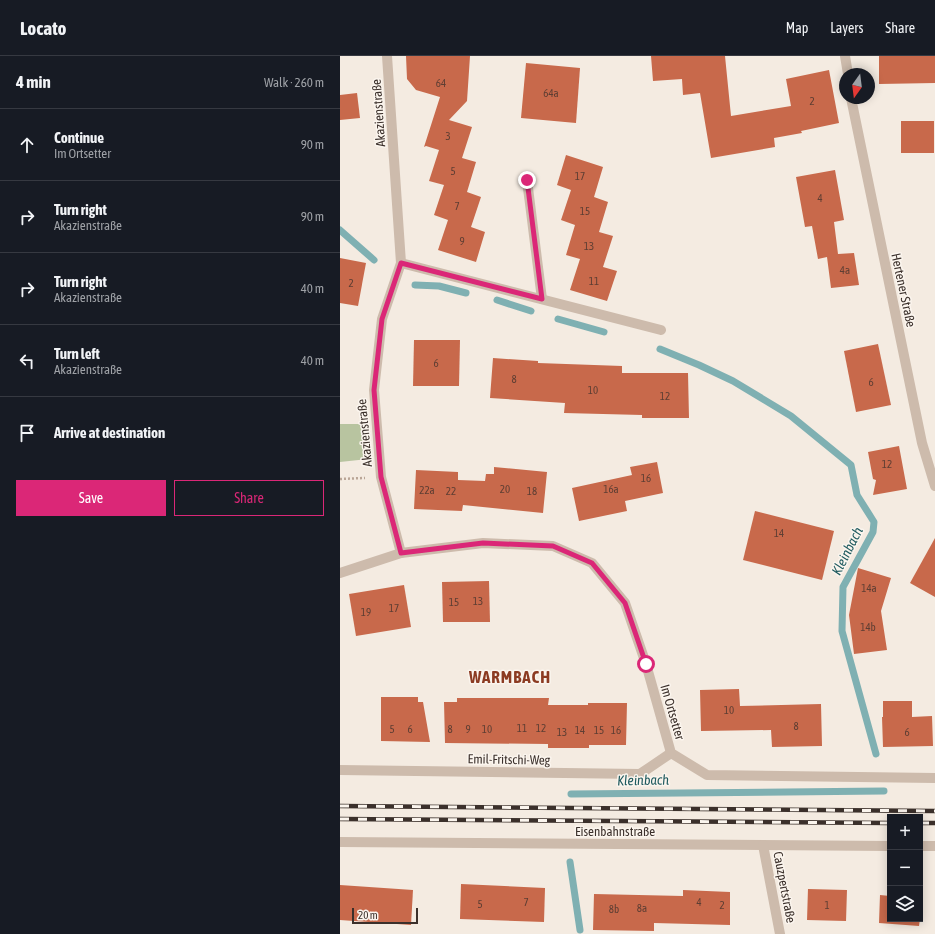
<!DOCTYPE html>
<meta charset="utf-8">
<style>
body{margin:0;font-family:"Asap Condensed",sans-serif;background:#242831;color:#f1f3f6}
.controls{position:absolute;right:12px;bottom:12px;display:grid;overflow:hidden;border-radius:0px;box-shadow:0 2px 10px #0003}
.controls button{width:36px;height:36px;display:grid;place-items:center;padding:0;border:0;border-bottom:1px solid #363941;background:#171b24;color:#f1f3f6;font:20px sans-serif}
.compass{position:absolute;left:499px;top:12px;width:36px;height:36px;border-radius:50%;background:#171b24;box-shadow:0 2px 10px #0003;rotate:194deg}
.scale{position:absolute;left:12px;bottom:10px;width:66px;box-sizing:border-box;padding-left:4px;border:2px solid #3b302b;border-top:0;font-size:11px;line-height:14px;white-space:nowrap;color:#3b302b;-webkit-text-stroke:3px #fbf5ee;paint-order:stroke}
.stop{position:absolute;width:12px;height:12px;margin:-9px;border:3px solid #db2777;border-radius:50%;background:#fff}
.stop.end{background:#db2777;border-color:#fff;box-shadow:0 1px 4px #0008}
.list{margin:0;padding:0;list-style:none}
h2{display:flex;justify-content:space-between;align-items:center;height:52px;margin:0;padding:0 16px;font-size:17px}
h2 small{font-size:13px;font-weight:400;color:#9ea1a6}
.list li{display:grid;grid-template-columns:26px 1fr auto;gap:12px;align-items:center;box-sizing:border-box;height:72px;padding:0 16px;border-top:1px solid #363941}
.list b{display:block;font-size:15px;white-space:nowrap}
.list p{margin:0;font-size:13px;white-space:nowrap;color:#9ea1a6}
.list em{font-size:13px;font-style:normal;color:#9ea1a6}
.actions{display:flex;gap:8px;padding:12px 16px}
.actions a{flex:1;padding:9px 0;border:1px solid #db2777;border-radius:0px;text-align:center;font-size:14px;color:#db2777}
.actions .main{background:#db2777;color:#fff}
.icon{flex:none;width:22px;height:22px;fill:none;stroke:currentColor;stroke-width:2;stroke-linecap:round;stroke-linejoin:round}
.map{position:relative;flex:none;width:595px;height:878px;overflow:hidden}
header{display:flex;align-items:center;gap:24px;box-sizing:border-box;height:56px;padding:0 20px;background:#171b24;border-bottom:1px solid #363941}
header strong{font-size:19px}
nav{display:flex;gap:22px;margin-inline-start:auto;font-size:14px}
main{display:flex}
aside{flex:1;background:#171b24}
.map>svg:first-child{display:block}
.green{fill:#b8c4a0}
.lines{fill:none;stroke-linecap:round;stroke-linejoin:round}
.stream{stroke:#7fb0b2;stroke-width:7}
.building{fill:#c8694b}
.path{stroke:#b9a596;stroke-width:2.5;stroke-dasharray:2 2;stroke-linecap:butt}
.minor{stroke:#cdbbac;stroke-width:10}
.rail-casing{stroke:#3b302b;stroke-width:4.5}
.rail{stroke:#fbf5ee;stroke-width:3;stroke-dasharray:9;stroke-linecap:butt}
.route{stroke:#db2777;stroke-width:5}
.labels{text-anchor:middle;stroke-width:3;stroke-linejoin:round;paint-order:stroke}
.number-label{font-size:11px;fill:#5e3e33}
.street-label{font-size:13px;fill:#3b302b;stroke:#fbf5ee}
.water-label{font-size:14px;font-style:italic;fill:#1f5a5e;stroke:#fbf5ee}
.district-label{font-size:17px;font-weight:bold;letter-spacing:1px;fill:#8c3b22;stroke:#fbf5ee}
</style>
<header>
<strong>Locato</strong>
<nav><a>Map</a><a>Layers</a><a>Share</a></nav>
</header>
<main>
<aside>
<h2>4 min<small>Walk · 260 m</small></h2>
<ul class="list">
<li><svg class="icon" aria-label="ahead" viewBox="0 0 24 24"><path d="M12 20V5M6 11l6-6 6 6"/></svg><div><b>Continue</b><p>Im Ortsetter</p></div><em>90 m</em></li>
<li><svg class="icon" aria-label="right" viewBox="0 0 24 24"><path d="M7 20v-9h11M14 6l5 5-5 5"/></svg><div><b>Turn right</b><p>Akazienstraße</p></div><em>90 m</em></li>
<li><svg class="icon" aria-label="right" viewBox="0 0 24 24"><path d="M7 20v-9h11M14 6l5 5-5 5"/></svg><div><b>Turn right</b><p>Akazienstraße</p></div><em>40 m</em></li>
<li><svg class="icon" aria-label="left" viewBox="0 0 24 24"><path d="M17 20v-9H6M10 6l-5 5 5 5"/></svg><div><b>Turn left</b><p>Akazienstraße</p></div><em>40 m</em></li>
<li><svg class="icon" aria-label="arrive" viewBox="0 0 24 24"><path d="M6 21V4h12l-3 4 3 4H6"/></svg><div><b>Arrive at destination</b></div></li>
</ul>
<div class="actions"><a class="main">Save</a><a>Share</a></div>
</aside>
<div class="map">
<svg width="595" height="878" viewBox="0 0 595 878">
<rect width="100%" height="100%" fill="#f4ebe1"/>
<path class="green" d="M0 368H28V403L0 406Z"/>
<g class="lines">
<g class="stream">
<path d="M0 174 34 204"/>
<path d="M75 229 99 230 126 237"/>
<path d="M157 244 191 255"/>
<path d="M218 263 264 276"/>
<path d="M320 293 359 309 393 325 451 360 511 409 517 439 534 466 533 476 503 531 502 575 536 698"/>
<path d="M231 738 544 735"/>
<path d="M230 806 240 874"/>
</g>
</g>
<g class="building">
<path d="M66 0H130L127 45 109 64 132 71 122 102 136 106 127 136 141 141 131 171 145 176 136 206 98 194 108 164 94 159 104 129 89 125 99 94 86 90 84 91 100 41 76 34 67 23Z"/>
<path d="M311 0H385L391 60 451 50 446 23 489 14 499 67 461 75 462 77 434 82 435 91 371 102 360 37 343 39 342 23 313 25Z"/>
<path d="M539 0H595V27L539 28Z"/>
<path d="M186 7 240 12 236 67 181 62Z"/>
<path d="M17 37 20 62 0 64V39Z"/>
<rect x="561" y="65" width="33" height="32"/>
<path d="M226 99 263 111 254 141 268 146 259 176 273 180 263 211 277 215 267 245 230 234 240 203 226 199 235 169 221 164 231 134 217 129Z"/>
<path d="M495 114 504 164 494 166 498 198 514 197 519 229 491 232 487 201 478 203 472 170 465 171 456 121Z"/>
<path d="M0 202 26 207 18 250 0 247Z"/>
<path d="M74 284H120L119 330H73Z"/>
<path d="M538 288 551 349 516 356 504 295Z"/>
<path d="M153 302 198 305V307L282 310V317H348L349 362H302V359L224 357 225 347 150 342Z"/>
<path d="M559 390 567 433 533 439 536 424 533 423 528 396Z"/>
<path d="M317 406 323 437 285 445 287 455 239 465 232 432 292 419 290 411Z"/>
<path d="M154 411 207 416 203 457 123 449 122 455 74 453 76 414 118 416V424L145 425 146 418H154Z"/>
<path d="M415 455 494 475 482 524 403 504Z"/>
<path d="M595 482V541L570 527Z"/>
<path d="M518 512 551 522 541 555 547 594 514 598 509 559Z"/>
<path d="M149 525 150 566H103L102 526Z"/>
<path d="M64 529 71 571 16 580 9 538Z"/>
<path d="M399 633 400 650 481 648 482 690 432 691 431 674 361 675 360 634Z"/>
<path d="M41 641H78V646H83L90 686 41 685Z"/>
<path d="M117 642H209L208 649H248V647H287L286 689H249V692H208V688L105 687 104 646H117Z"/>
<path d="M543 645H572V661L592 660 593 690 543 691 542 661H543Z"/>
<path d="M121 828 205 832 204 866 120 863Z"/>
<path d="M0 829 73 834 71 869 0 864Z"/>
<path d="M468 833 507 834 506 865 467 864Z"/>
<path d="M343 834 390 836V869L314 867V875L253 874 254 838 343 840Z"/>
<path d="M540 839 550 840V863H580L579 870 539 867Z"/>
</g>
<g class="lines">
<path class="path" d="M0 423 25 422"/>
<g class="minor">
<path d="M47 0 61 207 42 263 34 334 41 421 61 497"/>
<path d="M505 0 508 18"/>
<path d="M511 42 582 387 595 430"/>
<path d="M187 124 202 243"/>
<path d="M61 207 321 274"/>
<path d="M0 517 61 497 143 487 213 490 252 507 285 547 306 608 331 697 367 719 595 722"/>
<path d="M0 714 300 718 331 697"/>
<path d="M0 786 550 790"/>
<path d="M423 789 440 878"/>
<path d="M580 790H595"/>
</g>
<g class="rail-casing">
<g id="rail">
<path d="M0 750 595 755"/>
<path d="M0 763 550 767"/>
<path d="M580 767H595"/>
</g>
</g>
<use href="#rail" class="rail"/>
</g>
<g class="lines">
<path class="route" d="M187 124 202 243 61 207 42 263 34 334 41 421 61 497 143 487 213 490 252 507 285 547 306 608"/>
</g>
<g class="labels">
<g class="number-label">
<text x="101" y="31">64</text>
<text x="211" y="41">64a</text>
<text x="472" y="49">2</text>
<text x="108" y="84">3</text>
<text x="113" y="119">5</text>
<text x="240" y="124">17</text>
<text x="480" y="146">4</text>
<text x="117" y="154">7</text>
<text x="245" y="159">15</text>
<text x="122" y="189">9</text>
<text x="249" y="194">13</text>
<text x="505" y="218">4a</text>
<text x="254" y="229">11</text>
<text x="11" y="231">2</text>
<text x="96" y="311">6</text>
<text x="174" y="327">8</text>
<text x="531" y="330">6</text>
<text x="253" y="338">10</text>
<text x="325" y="344">12</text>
<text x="547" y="412">12</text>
<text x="306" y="426">16</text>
<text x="165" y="437">20</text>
<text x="271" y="437">16a</text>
<text x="87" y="438">22a</text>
<text x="111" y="439">22</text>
<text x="192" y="439">18</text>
<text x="439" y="481">14</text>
<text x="529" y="536">14a</text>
<text x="138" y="549">13</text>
<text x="114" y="550">15</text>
<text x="54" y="556">17</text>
<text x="26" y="560">19</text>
<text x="528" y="575">14b</text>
<text x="389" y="658">10</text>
<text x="456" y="674">8</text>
<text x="182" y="676">11</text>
<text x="201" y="676">12</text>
<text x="52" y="677">5</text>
<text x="70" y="677">6</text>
<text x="110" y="677">8</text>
<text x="128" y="677">9</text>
<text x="147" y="677">10</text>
<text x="240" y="678">14</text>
<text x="259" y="678">15</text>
<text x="276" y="678">16</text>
<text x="222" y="680">13</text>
<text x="567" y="680">6</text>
<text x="186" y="850">7</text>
<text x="359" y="850">4</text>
<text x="140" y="852">5</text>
<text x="382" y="853">2</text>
<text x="487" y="853">1</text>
<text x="302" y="856">8a</text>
<text x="274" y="857">8b</text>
</g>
<g class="street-label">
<text transform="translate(38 57) rotate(-94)" y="5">Akazienstraße</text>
<text transform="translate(564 234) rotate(78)" y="5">Hertener Straße</text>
<text transform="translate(24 377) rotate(-95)" y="5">Akazienstraße</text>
<text transform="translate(333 656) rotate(74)" y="5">Im Ortsetter</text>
<text transform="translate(169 703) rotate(1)" y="5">Emil-Fritschi-Weg</text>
<text x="275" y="780">Eisenbahnstraße</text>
<text transform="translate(445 831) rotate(79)" y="5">Cauzpertstraße</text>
</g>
<g class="water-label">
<text transform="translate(507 495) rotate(-63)" y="5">Kleinbach</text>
<text transform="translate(303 724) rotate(-1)" y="5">Kleinbach</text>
</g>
<g class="district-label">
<text x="170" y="627">WARMBACH</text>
</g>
</g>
</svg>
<div class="controls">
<button>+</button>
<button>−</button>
<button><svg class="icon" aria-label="layers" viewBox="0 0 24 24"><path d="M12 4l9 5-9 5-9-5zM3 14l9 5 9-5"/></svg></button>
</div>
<svg class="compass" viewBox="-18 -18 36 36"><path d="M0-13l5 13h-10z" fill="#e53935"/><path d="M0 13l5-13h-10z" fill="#9ea1a6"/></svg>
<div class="scale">20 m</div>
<div class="stop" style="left:306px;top:608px"></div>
<div class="stop end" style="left:187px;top:124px"></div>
</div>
</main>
